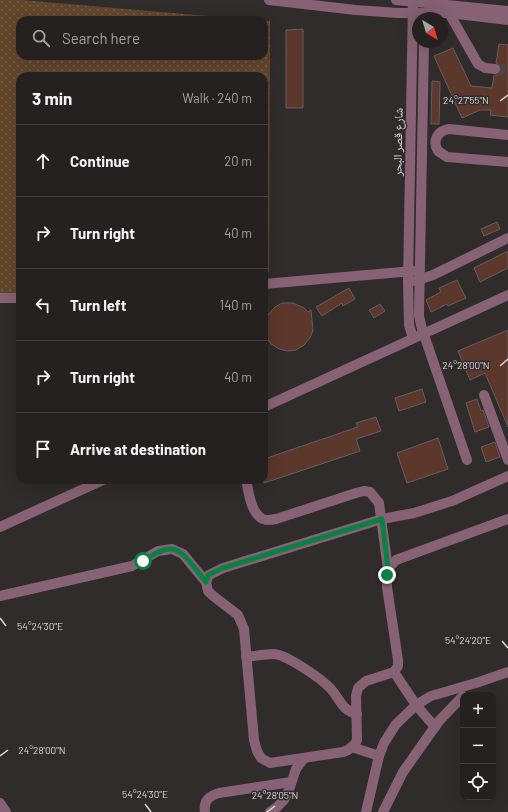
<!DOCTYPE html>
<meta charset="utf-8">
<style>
body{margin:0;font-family:Barlow,"Noto Naskh Arabic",sans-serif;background:#312e2e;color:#f1f3f6}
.controls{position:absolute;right:12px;bottom:12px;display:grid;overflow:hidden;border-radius:8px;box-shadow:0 4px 16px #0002}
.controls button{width:36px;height:36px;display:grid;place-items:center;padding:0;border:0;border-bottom:1px solid #423e3f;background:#252121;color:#f1f3f6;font:20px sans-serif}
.compass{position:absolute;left:412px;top:12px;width:36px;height:36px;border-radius:50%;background:#252121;box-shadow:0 4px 16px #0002;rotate:142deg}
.stop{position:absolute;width:12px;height:12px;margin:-9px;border:3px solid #0b8043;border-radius:50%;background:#fff}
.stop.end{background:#0b8043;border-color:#fff;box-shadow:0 1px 4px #0008}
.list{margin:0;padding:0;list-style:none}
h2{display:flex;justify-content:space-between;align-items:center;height:52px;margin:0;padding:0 16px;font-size:17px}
h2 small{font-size:13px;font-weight:400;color:#a3a3a5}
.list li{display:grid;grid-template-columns:26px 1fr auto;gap:12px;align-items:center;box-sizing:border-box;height:72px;padding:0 16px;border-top:1px solid #423e3f}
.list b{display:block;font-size:15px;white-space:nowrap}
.list em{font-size:13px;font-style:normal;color:#a3a3a5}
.icon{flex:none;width:22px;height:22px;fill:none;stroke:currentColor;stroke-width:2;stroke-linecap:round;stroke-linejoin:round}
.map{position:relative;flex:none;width:508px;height:812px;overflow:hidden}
.search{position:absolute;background:#252121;box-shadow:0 4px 16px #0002;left:16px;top:16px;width:252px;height:44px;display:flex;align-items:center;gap:10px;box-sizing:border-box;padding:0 14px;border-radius:12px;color:#a3a3a5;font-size:15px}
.panel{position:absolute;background:#252121;box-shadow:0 4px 16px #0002;left:16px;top:72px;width:252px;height:412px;border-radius:12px}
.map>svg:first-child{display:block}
.park{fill:url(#park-dots)}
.building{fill:#5c372b;stroke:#645e5d}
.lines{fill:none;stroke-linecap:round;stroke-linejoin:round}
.minor-tunnel{stroke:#4b4646;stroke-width:10;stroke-dasharray:10 5;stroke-linecap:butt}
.minor{stroke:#866274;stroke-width:10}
.route{stroke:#0b8043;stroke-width:5}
.ticks{fill:none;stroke:#dedada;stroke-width:1.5}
.labels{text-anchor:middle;stroke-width:3;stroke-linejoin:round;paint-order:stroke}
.street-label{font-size:12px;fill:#dedada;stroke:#312c2c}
.ticks-label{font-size:10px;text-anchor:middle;fill:#dedada;stroke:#312c2c;stroke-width:3;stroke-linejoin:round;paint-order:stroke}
</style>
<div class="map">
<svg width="508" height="812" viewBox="0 0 508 812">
<defs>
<pattern id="park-dots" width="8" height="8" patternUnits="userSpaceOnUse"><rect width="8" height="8" fill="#61462c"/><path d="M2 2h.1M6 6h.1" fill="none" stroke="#77604a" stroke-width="1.8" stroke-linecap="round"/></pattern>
</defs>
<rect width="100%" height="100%" fill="#312c2c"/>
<path class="park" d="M0 0H22L253 20H20V56H264V21H270L269 272 264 273V76H20V296L0 293Z"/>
<g class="building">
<path d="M303 29V108H286V30Z"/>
<path d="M499 44 508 45V117L490 115 491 110H480L462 118 434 56 453 48 471 86 492 88 494 75H498L501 70V66L496 63Z"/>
<path d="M432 81 440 82 439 124H431Z"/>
<path d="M497 222 500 229 484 236 481 229Z"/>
<path d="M508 251V268L480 282 474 268Z"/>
<path d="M457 280 466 298 448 306 447 304 431 312 426 300 441 292 439 288Z"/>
<path d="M349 288 355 299 343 306 342 303 322 316 316 307Z"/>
<path d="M282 303H293L304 308 308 312 311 310 313 330 310 338 304 345 296 350 287 351 279 349 270 343 266 335 264 325 267 316 275 307Z"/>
<path d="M380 304 385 311 374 318 369 310Z"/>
<path d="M508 330V427L485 373 470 380 458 351Z"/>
<path d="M422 389 426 402 399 411 395 398Z"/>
<path d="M477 399 481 411 483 410 489 427 475 432 466 403Z"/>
<path d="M376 417 381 431 356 439 360 451 264 483V459L358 427 356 423Z"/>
<path d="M438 438 448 469 407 483 397 453Z"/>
<path d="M495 442 500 457 486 462 481 447Z"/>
</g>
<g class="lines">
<path class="minor-tunnel" d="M495 69 508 70"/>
<g class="minor">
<path d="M269 0 356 10 398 13H449L508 20"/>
<path d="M396 0 508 11"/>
<path d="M449 13 478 64 485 68 495 69"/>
<path d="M424 42 419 316 422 329 467 460"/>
<path d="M508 135 449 129C437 131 432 141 438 151L447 157 508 162"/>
<path d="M415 281 433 275 508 238"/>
<path d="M264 284 413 271"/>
<path d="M0 298H20"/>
<path d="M413 338 409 325 408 282 413 1"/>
<path d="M484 395 508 460"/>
<path d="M264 407 508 295"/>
<path d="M246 480C249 492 250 510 261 518 265 521 271 520 276 519L356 493 364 491 370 492 379 503 388 569"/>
<path d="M0 527 103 480"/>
<path d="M206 582 209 575 223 568 382 519 414 513 452 501 508 476"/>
<path d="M0 596 132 566 158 551 172 549 183 554 206 582 208 591 212 595 238 615 244 629 254 740 257 751 261 758 270 763 343 752 348 750 355 744 357 740 356 696 358 688 366 681 394 672 398 666V660L387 587V575L388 569 396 560 508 519"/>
<path d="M246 657C255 656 265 654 274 654 287 655 322 679 331 689 341 700 341 710 357 714"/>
<path d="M394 672 416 705 435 727"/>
<path d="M352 747 379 756"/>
<path d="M0 803 6 812"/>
<path d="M205 812C203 801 209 796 219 793L291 782"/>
<path d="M270 812 276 808 284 800 289 790 296 769 304 758"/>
<path d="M366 812 379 756 384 743 396 724 416 705 431 696 476 683 508 672"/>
<path d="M383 812 403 772 439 721 463 696"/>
</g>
</g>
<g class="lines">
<path class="route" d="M143 561C151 556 162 548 172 549 184 550 198 573 206 582L208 575 223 568 382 519 388 569 387 575"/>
</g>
<path class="ticks" d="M500 101 508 95M500 366 508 359M0 618 6 626M502 641 508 648M0 756 8 750M145 804 151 812M267 812 275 806"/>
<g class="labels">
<g class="street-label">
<text transform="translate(398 142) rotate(-89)" y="4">شارع قصر البحر</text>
</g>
</g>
<g class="ticks-label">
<text x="466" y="104">24°27'55"N</text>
<text x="466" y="369">24°28'00"N</text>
<text x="40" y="630">54°24'30"E</text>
<text x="468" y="644">54°24'20"E</text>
<text x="42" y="754">24°28'00"N</text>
<text x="145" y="798">54°24'30"E</text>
<text x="275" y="799">24°28'05"N</text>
</g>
</svg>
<div class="controls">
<button>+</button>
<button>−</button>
<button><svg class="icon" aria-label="locate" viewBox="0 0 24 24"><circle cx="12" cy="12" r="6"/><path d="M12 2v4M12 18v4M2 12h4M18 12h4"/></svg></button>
</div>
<svg class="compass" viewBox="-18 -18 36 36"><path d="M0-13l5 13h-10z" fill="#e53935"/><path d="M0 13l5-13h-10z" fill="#a3a3a5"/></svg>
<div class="stop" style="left:143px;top:561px"></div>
<div class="stop end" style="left:387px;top:575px"></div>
<div class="search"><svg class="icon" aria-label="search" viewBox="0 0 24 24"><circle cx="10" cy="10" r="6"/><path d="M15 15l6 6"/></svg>Search here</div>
<section class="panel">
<h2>3 min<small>Walk · 240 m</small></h2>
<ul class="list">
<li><svg class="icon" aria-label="ahead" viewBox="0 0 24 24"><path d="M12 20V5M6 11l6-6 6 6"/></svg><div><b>Continue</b></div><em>20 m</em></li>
<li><svg class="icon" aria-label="right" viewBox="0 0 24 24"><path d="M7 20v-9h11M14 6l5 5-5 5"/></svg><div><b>Turn right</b></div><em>40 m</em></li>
<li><svg class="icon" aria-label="left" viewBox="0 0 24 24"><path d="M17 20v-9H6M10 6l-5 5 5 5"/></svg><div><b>Turn left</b></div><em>140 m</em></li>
<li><svg class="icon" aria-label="right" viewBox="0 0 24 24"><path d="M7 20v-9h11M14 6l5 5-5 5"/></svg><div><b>Turn right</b></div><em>40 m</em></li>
<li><svg class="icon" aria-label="arrive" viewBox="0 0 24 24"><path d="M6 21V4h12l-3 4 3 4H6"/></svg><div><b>Arrive at destination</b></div></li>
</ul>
</section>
</div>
